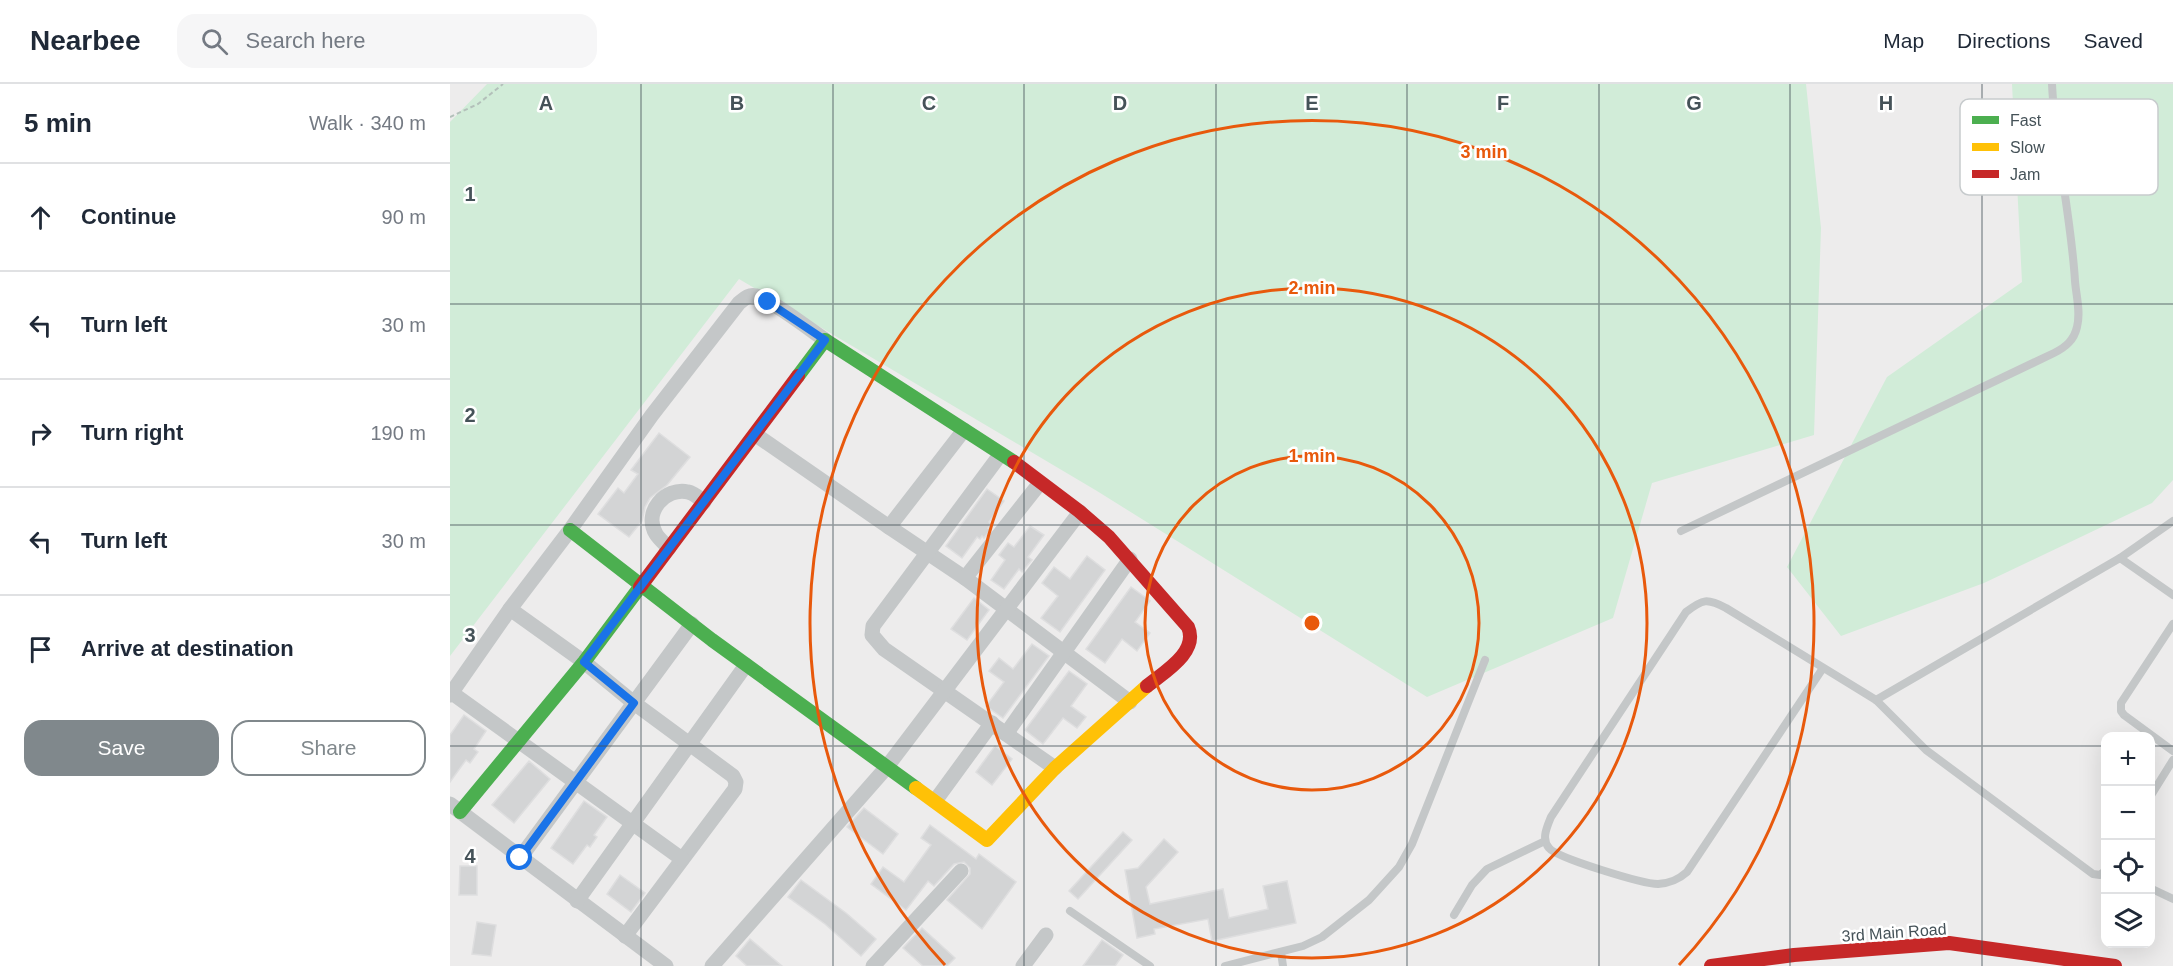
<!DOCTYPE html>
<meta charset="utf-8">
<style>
body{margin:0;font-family:Helvetica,sans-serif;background:#f6f6f7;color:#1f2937}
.controls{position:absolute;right:18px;bottom:18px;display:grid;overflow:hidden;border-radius:12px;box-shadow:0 6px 24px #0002}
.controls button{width:54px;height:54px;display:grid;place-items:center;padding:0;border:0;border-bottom:2px solid #e0e1e3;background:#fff;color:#1f2937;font:30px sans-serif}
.stop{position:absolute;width:18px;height:18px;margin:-14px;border:4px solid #1a73e8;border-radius:50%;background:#fff}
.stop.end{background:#1a73e8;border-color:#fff;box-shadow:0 2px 6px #0008}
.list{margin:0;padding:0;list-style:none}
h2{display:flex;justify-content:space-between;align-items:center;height:78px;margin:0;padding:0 24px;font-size:26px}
h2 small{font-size:20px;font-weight:400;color:#747a83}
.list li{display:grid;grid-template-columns:39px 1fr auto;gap:18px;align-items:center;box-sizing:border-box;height:108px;padding:0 24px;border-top:2px solid #e0e1e3}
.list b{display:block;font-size:22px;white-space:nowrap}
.list em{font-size:20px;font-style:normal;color:#747a83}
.actions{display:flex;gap:12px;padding:18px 24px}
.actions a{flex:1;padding:14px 0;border:2px solid #80888c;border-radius:18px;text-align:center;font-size:21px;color:#80888c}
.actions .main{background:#80888c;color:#fff}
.icon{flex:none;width:33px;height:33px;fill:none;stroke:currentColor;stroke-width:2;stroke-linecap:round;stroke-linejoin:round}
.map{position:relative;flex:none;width:1723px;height:882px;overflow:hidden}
header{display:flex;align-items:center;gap:36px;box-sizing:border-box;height:84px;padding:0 30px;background:#fff;border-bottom:2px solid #e0e1e3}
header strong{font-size:28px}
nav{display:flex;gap:33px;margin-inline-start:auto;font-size:21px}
.search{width:420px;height:54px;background:#f6f6f7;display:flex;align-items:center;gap:15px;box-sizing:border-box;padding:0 21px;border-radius:18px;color:#747a83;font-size:22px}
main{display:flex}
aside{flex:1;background:#fff}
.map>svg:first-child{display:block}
.green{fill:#d1ecd8}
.building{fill:#d3d4d5;stroke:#dededf;stroke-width:1.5}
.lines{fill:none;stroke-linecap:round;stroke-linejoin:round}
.path{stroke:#b3c0ba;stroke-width:2;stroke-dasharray:4.5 3;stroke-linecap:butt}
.lane{stroke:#c4c7c8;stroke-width:8}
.street{stroke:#c4c7c8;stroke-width:15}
.fast{stroke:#4caf50;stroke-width:14}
.slow{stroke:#ffc107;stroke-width:14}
.jam{stroke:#c62828;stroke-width:14}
.route{stroke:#1a73e8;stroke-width:8}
.grid{fill:none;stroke:#455258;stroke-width:1.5;stroke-opacity:0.55}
.ring{fill:none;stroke:#e8590c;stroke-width:3}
.labels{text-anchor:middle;stroke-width:5;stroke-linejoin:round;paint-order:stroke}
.street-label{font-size:16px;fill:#455258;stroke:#fff}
.key{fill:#fff;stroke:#c7cbcd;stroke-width:1.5}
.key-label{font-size:16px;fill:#455258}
.grid-label{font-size:20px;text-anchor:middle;font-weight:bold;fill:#455258;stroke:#fff;stroke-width:5;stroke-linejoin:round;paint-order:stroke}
.centre{fill:#e8590c;stroke:#fff;stroke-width:3}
.ring-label{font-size:18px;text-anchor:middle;font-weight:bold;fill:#e8590c;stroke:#fff;stroke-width:5;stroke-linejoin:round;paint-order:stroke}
</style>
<header>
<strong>Nearbee</strong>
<div class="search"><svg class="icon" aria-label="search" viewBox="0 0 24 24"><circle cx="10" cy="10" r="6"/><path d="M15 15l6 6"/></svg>Search here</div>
<nav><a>Map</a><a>Directions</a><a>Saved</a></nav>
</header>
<main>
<aside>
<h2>5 min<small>Walk · 340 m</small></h2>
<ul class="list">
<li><svg class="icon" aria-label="ahead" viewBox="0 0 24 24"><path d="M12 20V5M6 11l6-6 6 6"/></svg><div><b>Continue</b></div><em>90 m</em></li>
<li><svg class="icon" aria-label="left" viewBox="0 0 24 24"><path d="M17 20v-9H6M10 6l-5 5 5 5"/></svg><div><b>Turn left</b></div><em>30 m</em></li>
<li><svg class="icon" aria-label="right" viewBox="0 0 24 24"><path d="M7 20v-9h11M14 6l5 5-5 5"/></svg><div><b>Turn right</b></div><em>190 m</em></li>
<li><svg class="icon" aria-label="left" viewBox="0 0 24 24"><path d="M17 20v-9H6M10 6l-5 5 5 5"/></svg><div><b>Turn left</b></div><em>30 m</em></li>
<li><svg class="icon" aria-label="arrive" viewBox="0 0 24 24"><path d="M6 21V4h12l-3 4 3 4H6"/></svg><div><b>Arrive at destination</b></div></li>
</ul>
<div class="actions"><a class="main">Save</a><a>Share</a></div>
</aside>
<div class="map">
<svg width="1723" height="882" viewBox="0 0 1723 882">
<rect width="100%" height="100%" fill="#edecec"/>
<g class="green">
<path d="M37 0H1356L1371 144 1364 351 1202 399 1163 534 977 613 647 407 289 195 0 572V38Z"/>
<path d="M1562 0H1723V396L1702 419 1534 499 1391 552 1337 483 1437 293 1572 198Z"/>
</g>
<g class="building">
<path d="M209 349 240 373 217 401 200 414 195 423 192 437 179 453 148 430 168 404 174 409 188 390 181 386Z"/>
<path d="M537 405 554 417 539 438 541 440 538 444 541 445 534 454 532 452 530 455 527 453 512 474 496 462Z"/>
<path d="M580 442 594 451 578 473 582 476 572 488 569 485 554 505 541 496 555 476 549 471 558 459 564 463Z"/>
<path d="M637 472 655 486 610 548 591 534 608 512 592 499 604 483 620 495Z"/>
<path d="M681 503 700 517 685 538 700 549 687 567 672 555 655 579 636 565Z"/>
<path d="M524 514 539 526 517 556 501 545Z"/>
<path d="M582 560 599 572 553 634 536 622 554 598 539 587 549 574 563 585Z"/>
<path d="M619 587 637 600 621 622 636 633 627 644 613 634 593 660 575 646Z"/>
<path d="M14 631 36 647 24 665 28 668 20 679 16 676 0 698V651Z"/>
<path d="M545 662 562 675 542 701 526 688Z"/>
<path d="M79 677 100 695 64 739 42 721Z"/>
<path d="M134 717 157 733 144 751 147 753 140 763 137 761 123 780 101 764Z"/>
<path d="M414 724 448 750 433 770 397 743Z"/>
<path d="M480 741 526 775 529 770 566 798 532 845 497 816 520 790V784L514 778 504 780 484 802 478 797 456 826 421 800 433 783 454 798 481 761 471 754Z"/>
<path d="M673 748 682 756 628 815 619 807Z"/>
<path d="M714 755 728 768 696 803 700 820 773 805 779 834 818 825 813 802 837 797 846 839 762 857 758 835 704 845 705 850 687 854 675 786 688 784Z"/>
<path d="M10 782H27V811H9Z"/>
<path d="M170 791 195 809 181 828 157 810Z"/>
<path d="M351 796 396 829 426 855 411 872 375 840 338 813Z"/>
<path d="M27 838 46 841 41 872 22 870Z"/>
<path d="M472 844 505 874 497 882H473L453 864Z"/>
<path d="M300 855 332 882H297L286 872Z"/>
<path d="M652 856 673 871 665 882H633Z"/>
</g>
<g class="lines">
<path class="path" d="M0 33 28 20 53 0"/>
<g class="lane">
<path d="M1231 447 1604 269C1616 263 1624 256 1627 243 1631 228 1626 211 1625 197 1621 131 1605 66 1602 0"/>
<path d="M1670 474 1723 437"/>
<path d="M1723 540 1671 619V627L1674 631 1723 667"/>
<path d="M1373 584 1237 788C1228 796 1220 799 1208 800 1193 800 1107 774 1099 764 1091 755 1097 743 1101 733L1236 528C1253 515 1257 514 1276 524L1426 616 1476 666 1643 790 1650 791 1656 786"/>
<path d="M1426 616 1670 474 1723 511"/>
<path d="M1700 713 1723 676"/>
<path d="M1700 804 1723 815"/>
<path d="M620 827 700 882"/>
<path d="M1004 831 1022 801 1037 785 1095 757"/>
<path d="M831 868 833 882"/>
<path d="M775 882 853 862 872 853 919 816 949 783 962 760 1035 576"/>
</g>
<g class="street">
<path d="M306 351 439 443 515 494 680 618"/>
<path d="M550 371 423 542 422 551 434 565 605 684"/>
<path d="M439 443 514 346"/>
<path d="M219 464C215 460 209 455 206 450 193 428 215 403 238 408 244 409 249 414 254 418"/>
<path d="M515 494 590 399"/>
<path d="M60 525 134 578 184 619 283 692 286 698 285 705 175 852"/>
<path d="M2 609 232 775"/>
<path d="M0 611 60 525 120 446 202 331 289 219C294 215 299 210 306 212 319 214 362 247 375 256"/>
<path d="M556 650 680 475"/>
<path d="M485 717 542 639"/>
<path d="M0 720 216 882"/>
<path d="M70 774 242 540"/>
<path d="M127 817 296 581"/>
<path d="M262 882 436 684 630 428"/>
<path d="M423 882 511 787"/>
<path d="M573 882 596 851"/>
</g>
<g class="fast">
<path d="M348 292 375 256 564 378"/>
<path d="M120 446 262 556 466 704"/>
<path d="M10 728 134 578 190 503"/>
</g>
<path class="slow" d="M466 704 537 756 605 684 697 602"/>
<g class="jam">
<path d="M564 378 629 427 659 453 738 543C749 568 714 588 697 602"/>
<path d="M190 503 348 292"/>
<path d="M1261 882 1344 871 1499 859 1665 882"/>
</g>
</g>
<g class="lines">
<path class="route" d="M70 774 184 619 134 578 375 256 318 218"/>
</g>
<path class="grid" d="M191 0V882M383 0V882M574 0V882M766 0V882M957 0V882M1149 0V882M1340 0V882M1532 0V882M0 220H1723M0 441H1723M0 662H1656M1700 662H1723"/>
<g class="ring">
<circle cx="862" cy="539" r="167"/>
<circle cx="862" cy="539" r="335"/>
<path d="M495 881A502 502 0 1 1 1229 881"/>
</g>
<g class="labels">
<g class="street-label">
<text transform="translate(1444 848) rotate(-4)" y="6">3rd Main Road</text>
</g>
</g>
<rect x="1510" y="15" width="198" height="96" rx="9" class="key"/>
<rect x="1522" y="32" width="27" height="8" fill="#4caf50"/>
<rect x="1522" y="59" width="27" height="8" fill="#ffc107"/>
<rect x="1522" y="86" width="27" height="8" fill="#c62828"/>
<g class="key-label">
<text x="1560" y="42">Fast</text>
<text x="1560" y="69">Slow</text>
<text x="1560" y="96">Jam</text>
</g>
<g class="grid-label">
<text x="96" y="26">A</text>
<text x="287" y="26">B</text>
<text x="479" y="26">C</text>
<text x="670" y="26">D</text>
<text x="862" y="26">E</text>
<text x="1053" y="26">F</text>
<text x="1244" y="26">G</text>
<text x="1436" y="26">H</text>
<text x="20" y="117">1</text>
<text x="20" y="338">2</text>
<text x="20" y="558">3</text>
<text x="20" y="779">4</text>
</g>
<circle cx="862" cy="539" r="9" class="centre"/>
<g class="ring-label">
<text x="1034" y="74">3 min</text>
<text x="862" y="210">2 min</text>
<text x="862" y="378">1 min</text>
</g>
</svg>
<div class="controls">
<button>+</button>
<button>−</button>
<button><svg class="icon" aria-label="locate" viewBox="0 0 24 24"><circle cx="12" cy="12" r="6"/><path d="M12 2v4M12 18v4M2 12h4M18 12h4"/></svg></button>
<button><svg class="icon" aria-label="layers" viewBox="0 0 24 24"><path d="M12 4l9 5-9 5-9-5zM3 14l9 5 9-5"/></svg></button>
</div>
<div class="stop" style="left:70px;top:774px"></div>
<div class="stop end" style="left:318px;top:218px"></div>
</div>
</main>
